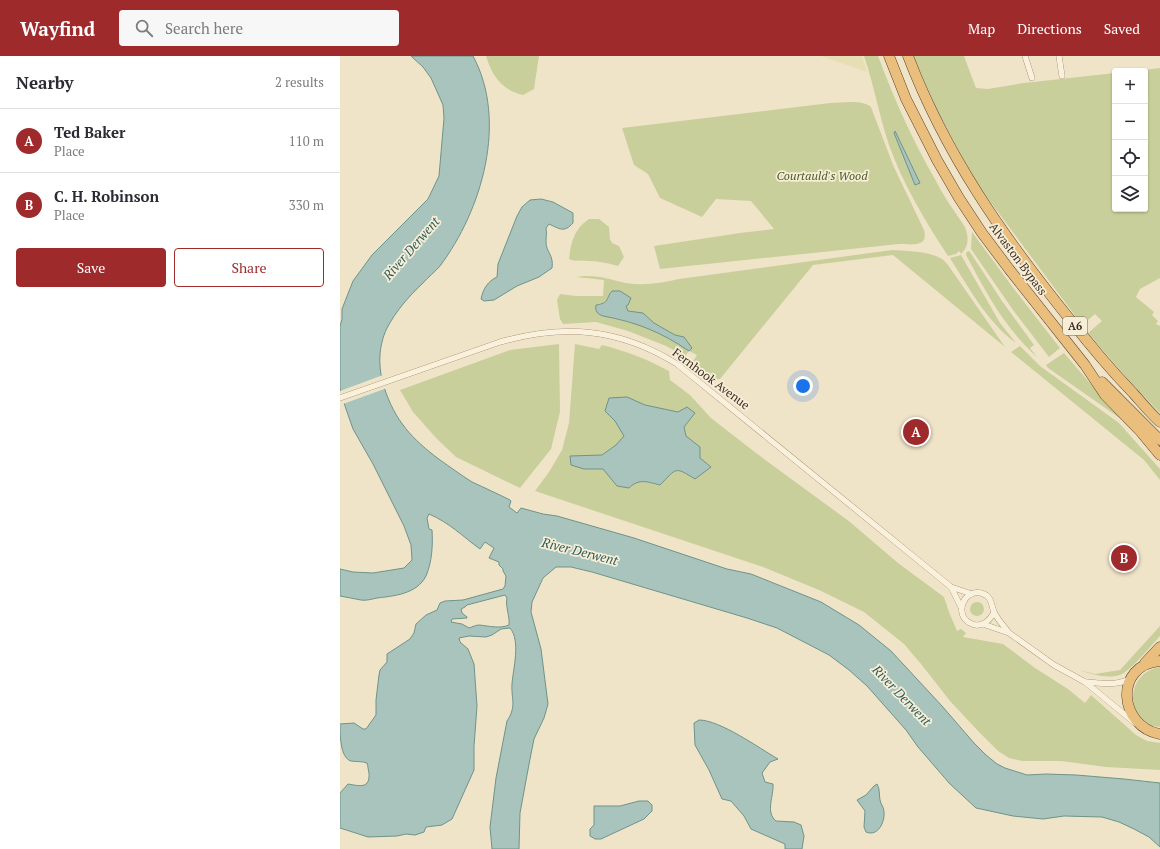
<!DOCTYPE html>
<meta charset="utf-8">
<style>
body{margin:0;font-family:"PT Serif",serif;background:#f7f7f7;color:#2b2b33}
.controls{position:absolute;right:12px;top:12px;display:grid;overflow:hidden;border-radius:4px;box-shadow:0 1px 3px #0004}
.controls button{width:36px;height:36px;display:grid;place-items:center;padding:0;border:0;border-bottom:1px solid #e1e1e2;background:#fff;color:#2b2b33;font:20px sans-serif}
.you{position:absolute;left:463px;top:330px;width:14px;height:14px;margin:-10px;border:3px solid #fff;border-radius:50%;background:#1a73e8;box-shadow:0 0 0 6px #1a73e833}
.badge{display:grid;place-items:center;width:26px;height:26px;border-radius:50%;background:#9e2a2b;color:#fff;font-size:13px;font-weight:700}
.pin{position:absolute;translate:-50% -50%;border:2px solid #fff;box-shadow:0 1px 4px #0006}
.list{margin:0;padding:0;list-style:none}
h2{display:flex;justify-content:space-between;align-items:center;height:52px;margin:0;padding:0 16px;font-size:17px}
h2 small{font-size:13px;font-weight:400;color:#7c7c81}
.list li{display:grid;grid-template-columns:26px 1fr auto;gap:12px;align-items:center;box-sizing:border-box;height:64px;padding:0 16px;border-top:1px solid #e1e1e2}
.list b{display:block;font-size:15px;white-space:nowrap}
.list p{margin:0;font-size:13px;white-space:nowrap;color:#7c7c81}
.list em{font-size:13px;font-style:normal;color:#7c7c81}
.actions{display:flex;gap:8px;padding:12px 16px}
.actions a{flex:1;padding:9px 0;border:1px solid #9e2a2b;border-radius:4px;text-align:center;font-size:14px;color:#9e2a2b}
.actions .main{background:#9e2a2b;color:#fff}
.icon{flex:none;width:22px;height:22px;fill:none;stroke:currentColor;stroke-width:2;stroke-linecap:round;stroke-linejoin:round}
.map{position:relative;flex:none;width:820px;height:793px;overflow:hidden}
header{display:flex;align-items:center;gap:24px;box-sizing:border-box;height:56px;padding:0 20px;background:#9e2a2b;color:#fff}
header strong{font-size:19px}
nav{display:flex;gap:22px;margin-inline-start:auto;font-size:14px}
.search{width:280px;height:36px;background:#f7f7f7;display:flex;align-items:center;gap:10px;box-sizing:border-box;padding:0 14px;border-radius:4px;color:#7c7c81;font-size:15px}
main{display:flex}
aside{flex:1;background:#fff}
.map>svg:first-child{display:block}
.farmland{fill:#e6deb5}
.green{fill:#c9cf9b;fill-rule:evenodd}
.water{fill:#a9c4bc;stroke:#6f938a;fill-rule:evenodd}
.pier{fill:#f0e4c8}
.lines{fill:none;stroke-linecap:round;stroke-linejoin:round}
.minor-casing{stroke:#8d765c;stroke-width:6}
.trunk-casing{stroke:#5b4430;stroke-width:11}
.minor{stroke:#faf1dc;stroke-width:5.5}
.trunk{stroke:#eabe7c;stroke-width:10}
.labels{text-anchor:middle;stroke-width:3.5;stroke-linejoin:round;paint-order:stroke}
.shield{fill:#f7eed8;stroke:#756857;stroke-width:1}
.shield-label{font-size:11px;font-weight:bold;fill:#3d2e20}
.park-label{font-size:12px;font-style:italic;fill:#4d5a26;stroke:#f7eed8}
.street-label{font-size:12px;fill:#3d2e20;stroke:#f7eed8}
.water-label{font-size:13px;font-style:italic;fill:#2f5d5a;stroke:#f7eed8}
</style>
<header>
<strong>Wayfind</strong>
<div class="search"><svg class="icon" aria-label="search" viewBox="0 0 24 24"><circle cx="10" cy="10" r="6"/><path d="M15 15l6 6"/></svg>Search here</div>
<nav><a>Map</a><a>Directions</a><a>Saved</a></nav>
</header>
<main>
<aside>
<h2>Nearby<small>2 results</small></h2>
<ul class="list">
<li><span class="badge">A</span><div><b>Ted Baker</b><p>Place</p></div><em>110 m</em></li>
<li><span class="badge">B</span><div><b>C. H. Robinson</b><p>Place</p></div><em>330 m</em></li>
</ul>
<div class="actions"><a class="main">Save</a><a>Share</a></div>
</aside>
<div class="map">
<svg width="820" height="793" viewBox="0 0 820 793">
<rect width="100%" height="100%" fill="#f0e4c8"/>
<path class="farmland" d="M481 0H522L527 16Z"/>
<g class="green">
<path d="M146 0H199L194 33 183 39C162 34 152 20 146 0Z"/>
<path d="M524 0H538C554 43 573 85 596 125 604 141 615 156 625 171 629 182 629 190 621 198L619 195 616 198 608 200C585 165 563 128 549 89 539 59 534 29 524 0Z"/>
<path d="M573 0H624L636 32 648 33 684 27 775 17V153H805V15H796L820 12V222L800 233 796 241 814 256 812 259 818 265 816 268 820 270V357L793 329 748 277 762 265 755 258 742 269 637 128 598 56Z"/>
<path d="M490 47C502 47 522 43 531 51L553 109 584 174C589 192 571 188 559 188L320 213 314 190 400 177 434 173 411 145 376 143 362 161 320 142 308 118 294 109 282 72Z"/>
<path d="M249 163H259L269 171 270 183 272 187 279 190 284 201 278 210C268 207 258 205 248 205 240 204 236 206 229 203 231 186 234 173 249 163Z"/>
<path d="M632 176 674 233 720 292 709 301 673 254 631 193Z"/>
<path d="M552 194C566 195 589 195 602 203 604 204 606 207 608 209L665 291 553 199 473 209 380 323H373L352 307 357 299 349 295 345 300 326 290 288 275 256 266 223 268 220 263 217 244 220 238 236 240H263L264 224 236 221C257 218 266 223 286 227 304 230 321 227 339 223ZM270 238 286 250 288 255 303 257 314 267 335 279 344 281 349 289 333 284 318 276 298 268 263 260 256 249C265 247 267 246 270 238Z"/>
<path d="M628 195 630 196 662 245 694 289 690 292 697 301C664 271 647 238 626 199V197Z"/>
<path d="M621 199 660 267 676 287C647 266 629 232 610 202Z"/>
<path d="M219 288 220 356 211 393 180 432 116 401 97 383 73 356 60 334 170 294Z"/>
<path d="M235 288 259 293 262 289C286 295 307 303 329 315L330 324 350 339 371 362 416 397 510 466 558 507 604 541 609 556 617 575 621 573 626 577 623 581 663 588 695 612 728 633 745 647 751 639 796 679 807 685 820 687V714L766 711 721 705H682L669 702 658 695 639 676 610 645 581 608 564 588 524 556 479 534 423 511 195 435 209 416 222 394 229 367Z"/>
<path d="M680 290 700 310 779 367 820 413V424L804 404 671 296Z"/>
<path d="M724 297 781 363 708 312 706 309Z"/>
<circle cx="637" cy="553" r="7"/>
<path d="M820 570V580C811 590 793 612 782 618 769 624 751 618 739 614L755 618 780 614Z"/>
<path d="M820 611V671C785 668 783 617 820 611Z"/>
</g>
<g class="water">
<path d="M71 0H133C168 65 142 154 100 210 95 216 88 221 83 227 69 240 56 255 47 272 38 291 38 311 44 331 55 365 72 383 100 404 110 411 121 419 132 426 145 432 158 438 170 444L171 445 169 451 177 457 181 452 203 458 217 460 294 482 387 513 411 518 481 546 519 569 551 595 602 650 634 687 646 699 657 708 665 712 687 719 706 718 736 719 784 723 820 727V791L809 781 794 773 779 766 762 761 724 760 703 763 673 760 636 752 610 728 578 691 566 674 527 630 509 614 489 599 437 572 407 562 252 516 231 511H216L203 522 192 546 191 556 201 593 208 648 204 662 194 683 190 703 180 757 179 793H152L150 771 156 722 167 665C177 650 171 643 172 628 173 613 181 585 170 572L161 573 152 579 146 581 129 580 119 582 120 586 128 593 134 608 137 650 134 690V714L112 763 102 769 86 771 84 776 75 779 66 778 57 780 28 781 0 772V737L8 728C20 730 30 733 29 717 28 713 28 710 27 707 22 705 17 706 11 705 0 702 0 678 0 668L14 667 23 673H26L36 659V644L39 619 40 614 47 606V598L70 583 74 577 76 568 86 559 97 554 100 547 105 545 123 544 163 533 165 530 166 520 163 515V513L159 509V506L149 502 154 492 145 486 140 493C122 480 110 467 89 458L87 462 89 473 92 474C93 489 92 506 86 520 77 538 54 540 37 542 32 543 26 545 21 544 14 543 7 541 0 540V513L13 516 33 517 64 512 72 504 71 489 64 470 33 408 13 373 5 350 0 332V270L2 263V253L13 225 32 199 88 143 99 120 104 62 103 49 91 22 83 11ZM165 539 167 542C165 550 170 560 169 569 160 573 149 570 139 569 136 569 132 571 129 572L122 568 111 566 112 563 127 562V561L122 557 121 553 125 551 127 549Z"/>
<path d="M555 75 556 77 580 127 575 129 554 77Z"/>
<path d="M201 143 213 146 233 157V167C224 177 220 173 209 168L206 172C207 177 206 180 206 186 206 196 214 199 212 212L199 221 177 230 154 244 144 245 141 243C143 233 148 225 157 221L158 208 177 160 182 151 190 144Z"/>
<path d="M272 235H280L291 242 288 249 286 250 288 255 303 257 314 267 335 279 344 281 352 292 349 295C321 276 296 266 263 260 257 258 255 255 256 249 270 247 265 243 272 235Z"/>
<path d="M287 341 305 349 338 356 347 351 355 357 344 371 346 380 360 391V402L371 411 355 423C334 410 337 412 320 429 308 426 299 422 289 432L277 430 263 413H244L231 409 230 400 262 399 276 389 284 380 275 365 265 355 269 342Z"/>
<path d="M359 664C380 664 419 692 438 703L430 706 422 717 425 726 433 728C434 740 425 756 436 765L454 766 461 769 464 780 462 793H445V788L411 773 404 760 391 745 382 743 369 714 355 689 354 667Z"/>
<path d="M537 728C540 732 539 739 540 744 541 749 544 751 544 756 545 766 538 781 526 776L524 771 525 755 517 744 526 739 534 730Z"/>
<path d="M299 745H308L312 749V755L304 763 261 783H255L250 780V773L254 769V750H280Z"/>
</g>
<path class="pier" d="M43 319 47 332 3 348 0 335Z"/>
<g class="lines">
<g class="minor-casing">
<g id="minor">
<path d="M685 0 692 22"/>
<path d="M719 0 722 20"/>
<path d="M0 342 160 286C225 268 279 272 337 308L611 531 632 538"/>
<path d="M611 531 621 551"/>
<path d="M654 556C650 565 640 573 630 567 614 559 623 533 641 537 652 540 651 548 654 556 657 563 664 570 669 577"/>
<path d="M643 568 669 577 714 609 745 626 795 667"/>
<path d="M745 626C760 627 776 630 790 623"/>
</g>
</g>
<g class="trunk-casing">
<g id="trunk">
<path d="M549 0 566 43 597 104 619 142 642 177 669 213 745 309 765 339 801 376 820 399"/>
<path d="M568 0C606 99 662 179 728 261 749 288 770 313 793 337 802 347 810 357 820 366"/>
<path d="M762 326 820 384"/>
<path d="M820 605C773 609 779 671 820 678"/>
<path d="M805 607 820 591"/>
</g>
</g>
<use href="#minor" class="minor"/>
<use href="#trunk" class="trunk"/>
</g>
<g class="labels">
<rect class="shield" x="723" y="261" width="24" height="18" rx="3"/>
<g class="shield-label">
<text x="735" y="274">A6</text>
</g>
<g class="park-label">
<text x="482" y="124">Courtauld's Wood</text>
</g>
<g class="street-label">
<text transform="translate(678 203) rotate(53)" y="4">Alvaston Bypass</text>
<text transform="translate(371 323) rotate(37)" y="4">Fernhook Avenue</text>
</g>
<g class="water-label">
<text transform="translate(71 192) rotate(-49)" y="5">River Derwent</text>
<text transform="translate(240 495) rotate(14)" y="5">River Derwent</text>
<text transform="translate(562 639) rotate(46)" y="5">River Derwent</text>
</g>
</g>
</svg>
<div class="controls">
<button>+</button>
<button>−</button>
<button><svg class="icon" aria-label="locate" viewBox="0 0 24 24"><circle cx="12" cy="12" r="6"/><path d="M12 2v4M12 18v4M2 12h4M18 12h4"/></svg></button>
<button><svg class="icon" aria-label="layers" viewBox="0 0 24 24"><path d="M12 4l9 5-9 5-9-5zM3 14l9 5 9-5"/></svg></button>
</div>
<div class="you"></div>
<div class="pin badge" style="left:576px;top:376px">A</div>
<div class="pin badge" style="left:784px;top:502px">B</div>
</div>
</main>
